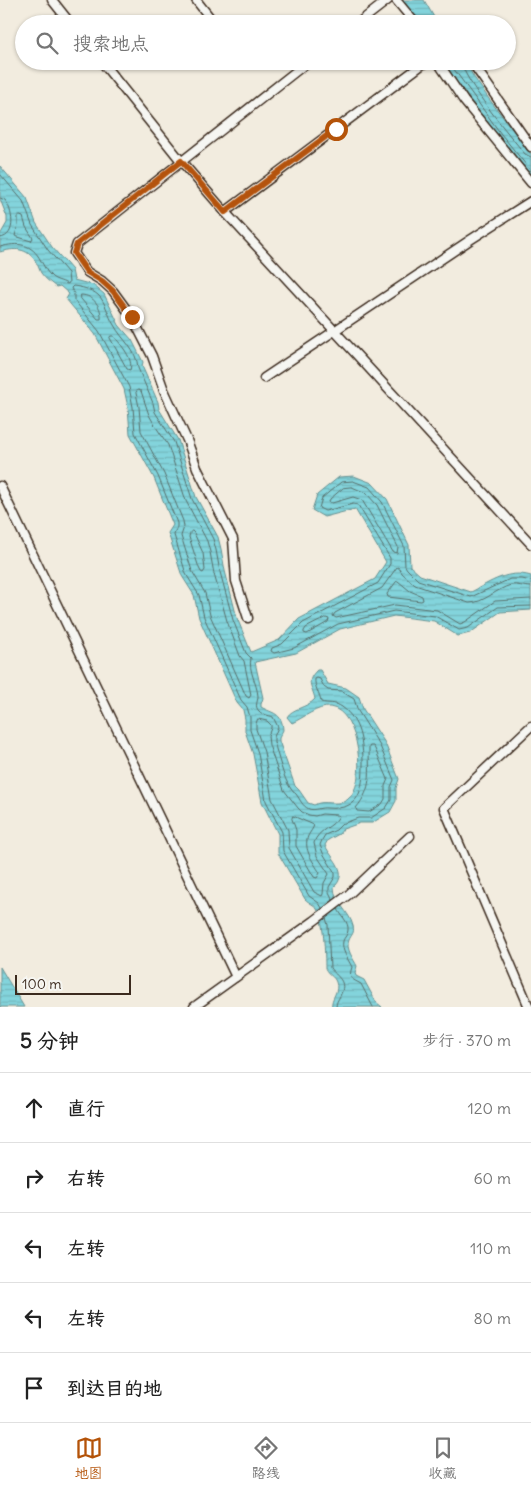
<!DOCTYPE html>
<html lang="zh">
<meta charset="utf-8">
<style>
body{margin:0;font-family:Delius,"LXGW WenKai TC",sans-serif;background:#f6f6f6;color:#222}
.scale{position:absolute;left:15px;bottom:12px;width:116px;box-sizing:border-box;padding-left:5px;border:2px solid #3b2a1e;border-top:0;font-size:14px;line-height:18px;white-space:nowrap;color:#3b2a1e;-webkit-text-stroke:4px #f6f6f2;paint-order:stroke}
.stop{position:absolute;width:15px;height:15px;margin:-11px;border:4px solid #b45309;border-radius:50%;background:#fff}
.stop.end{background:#b45309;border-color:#fff;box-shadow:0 1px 5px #0008}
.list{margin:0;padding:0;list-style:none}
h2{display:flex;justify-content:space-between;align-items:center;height:65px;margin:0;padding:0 20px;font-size:21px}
h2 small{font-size:16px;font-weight:400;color:#767676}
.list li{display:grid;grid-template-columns:32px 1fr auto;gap:15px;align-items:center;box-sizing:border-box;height:70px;padding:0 20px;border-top:1px solid #e0e0e0}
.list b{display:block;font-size:19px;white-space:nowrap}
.list em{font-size:16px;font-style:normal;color:#767676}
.icon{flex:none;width:28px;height:28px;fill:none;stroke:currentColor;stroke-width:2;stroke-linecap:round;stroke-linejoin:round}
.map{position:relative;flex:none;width:531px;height:1007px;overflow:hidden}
.search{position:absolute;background:#fff;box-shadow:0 1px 4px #0004;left:15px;right:15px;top:15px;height:55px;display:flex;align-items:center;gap:12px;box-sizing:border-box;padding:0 18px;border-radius:28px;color:#767676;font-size:19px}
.sheet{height:415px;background:#fff}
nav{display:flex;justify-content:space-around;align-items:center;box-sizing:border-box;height:70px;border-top:1px solid #e0e0e0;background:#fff;font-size:14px;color:#767676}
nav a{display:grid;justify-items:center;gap:2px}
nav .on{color:#b45309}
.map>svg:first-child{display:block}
.water{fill:url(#water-rules);stroke:#669090}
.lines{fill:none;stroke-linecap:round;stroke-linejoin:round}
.shore{stroke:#586e6a;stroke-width:1}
.minor-casing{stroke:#3b2a1e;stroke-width:11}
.minor{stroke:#f6f6f2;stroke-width:8}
.route{stroke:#b45309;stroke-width:6}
</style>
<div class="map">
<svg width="531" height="1007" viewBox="0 0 531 1007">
<defs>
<pattern id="water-rules" width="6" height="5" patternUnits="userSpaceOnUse" patternTransform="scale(1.25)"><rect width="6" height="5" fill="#83d4dc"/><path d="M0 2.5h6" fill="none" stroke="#72b6bc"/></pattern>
</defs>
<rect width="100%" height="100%" fill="#f2ecdf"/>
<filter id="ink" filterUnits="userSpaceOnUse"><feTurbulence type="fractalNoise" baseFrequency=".02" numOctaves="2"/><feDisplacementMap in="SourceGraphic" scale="10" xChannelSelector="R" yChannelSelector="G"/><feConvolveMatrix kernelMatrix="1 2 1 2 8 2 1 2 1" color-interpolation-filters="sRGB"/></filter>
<g filter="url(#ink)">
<g class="water">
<path d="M391 0H424L438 24H416Z"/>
<path d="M442 61H465L473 76 489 99 531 154V178L497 137Z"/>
<path d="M0 166 27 198 36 223 52 247 72 270 74 280 93 285 104 294 119 325 132 340 143 362 142 366 158 402 159 409 178 440 196 497 218 537 221 549 225 571 237 618 251 652 279 640 299 619 375 579 386 562 355 509 324 517 312 510 317 495 339 477 354 476 372 483 387 499 409 545 410 566 420 575 471 592C491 582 508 569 531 576V610L500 612 470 633 458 636 434 621 394 616 340 629 296 653 255 662 263 698 261 704V707C273 714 282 712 283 730L279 738V741L295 786 299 790 308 803 314 805C324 799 337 807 347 800 368 785 360 711 330 707 318 706 303 718 292 723L287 717C292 708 307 708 315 699 312 685 305 682 317 670H320L328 684 346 688 359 697 363 709 385 743 399 779 396 788V801L390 812 372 823H360L343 829 339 834 328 840 325 845C329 855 345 868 339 880 338 883 336 885 334 887 334 902 350 912 353 926 355 933 351 935 349 940 345 948 354 960 357 966L355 973 356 976 364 980 376 1002 382 1007H332C330 998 340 992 336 982 334 976 328 975 325 968 325 955 324 920 317 909 315 905 309 903 305 899L278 853V834L262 802 253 754 245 731V719L243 710 237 703 199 618 194 595 182 576 168 533 173 525 154 478 130 434 128 407 124 389 95 334 66 299 69 294 60 286 56 287C51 283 45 279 41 273 39 269 38 265 36 262 27 247 14 248 0 252V235L7 223V217L0 199Z"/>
<path d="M0 967 24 1007H0Z"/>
</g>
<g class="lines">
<g class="shore">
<path d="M448 61 501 134 531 171"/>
<path d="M461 61C463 80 511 137 525 154L531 157"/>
<path d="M0 174 23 201 32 225 48 250 68 273 69 283 67 284C61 280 55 281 50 275 46 271 44 266 41 261 32 243 18 242 0 247"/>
<path d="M0 198 5 200C12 209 18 236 0 238"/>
<path d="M20 216 23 217 26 227 33 238 31 241 15 236 18 225V218Z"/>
<path d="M81 295C94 295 102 308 101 319H98L81 299Z"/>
<path d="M111 336H114C121 345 134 359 130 370L127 369 110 338Z"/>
<path d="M138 390 141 391 149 415 156 427 168 445 186 501 207 541 210 552 214 574 227 621 240 656 244 661 251 695 249 698 246 696 210 615 205 593 192 571 181 536 184 527 183 521 164 474 141 431 139 407 136 393Z"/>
<path d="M352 487 366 493 377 505 398 547 397 553 393 552 362 500 353 497 332 503 329 502 330 499 343 488Z"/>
<path d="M192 531 194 533 203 553 205 570 203 573 201 572 199 568 189 537 190 533Z"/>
<path d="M398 581 410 591 422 596 423 600 421 601 388 597 387 594 396 582Z"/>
<path d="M531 581 522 579H510L471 597 418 580 407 569 405 566 404 546 382 502 369 487 353 481 341 482 322 498 319 508 325 511 353 504 358 505 390 558V564L378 583 303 623 282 644 272 648 271 651 274 653 294 648 338 624 394 611 435 616 459 630 468 628 498 607 531 606"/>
<path d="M531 587C524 587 517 584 511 585 496 589 484 603 469 603L415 585 402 573 399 568 397 567 382 588 335 613 333 616 336 618 395 605 437 610 460 624 465 622 495 601 531 599"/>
<path d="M326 618 329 619 328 622 307 634 304 633V631L306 628Z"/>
<path d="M258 719 267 721 271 725V728L268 736 269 745 284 790 298 808 302 812 309 815 315 816 322 814 337 815 339 816C333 828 318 829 314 843L317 856 329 874 324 883 323 894 322 896 314 892 289 848 288 830 272 799 264 752 256 729V724Z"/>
<path d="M370 746H373L375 749 388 779 385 786V799L382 804 369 812 357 811 356 808C373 788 369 773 369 748Z"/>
<path d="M293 816 314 825C313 829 310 832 308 836 303 850 313 861 320 873L317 878 314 877 296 846V830L292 819Z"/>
<path d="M322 908 319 903 309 896 283 851 282 832 266 801 258 753 250 730V717L247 707 241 700 204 617 199 595 186 574 174 535 177 527V523L158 476 135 433 133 407 129 387 99 331 74 300V294L71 288 73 286C81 287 91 289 98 295 106 302 108 316 114 325 122 340 137 350 138 368L153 403 155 412 174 442 192 499 213 539 216 550 220 572 233 620 246 653 251 658C248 671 257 683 258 696 258 702 254 706 259 711 262 715 269 715 273 717L278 727 274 737V742C278 755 283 778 291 789 294 793 293 791 296 794 300 799 302 806 309 809 314 811 321 807 327 808 361 811 363 789 363 763 363 743 360 720 342 707 335 702 328 704 321 702 320 695 314 686 315 679L317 678 320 679 324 687 328 690 341 691 354 699 358 711 380 746 394 780 391 787V800L386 808 371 818H358L342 824 336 830 325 835 322 840 320 845 323 853 335 873V877L329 887V892L333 900"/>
<path d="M338 909C341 916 349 922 348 930 348 935 344 937 343 941 341 950 348 959 352 967 348 979 352 979 361 984L373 1007"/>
<path d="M326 918 328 925 330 968C337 977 348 981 340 996 338 1000 336 1002 336 1007"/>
</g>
<g class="minor-casing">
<g id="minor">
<path d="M52 0 71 24"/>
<path d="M196 0 215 24"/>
<path d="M396 0 416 24"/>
<path d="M357 24 388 0"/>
<path d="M101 61 181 161 225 212 531 544"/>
<path d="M437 61 464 101 531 183"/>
<path d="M471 61 531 147"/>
<path d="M225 212 427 61"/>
<path d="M264 378 470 240 531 201"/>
<path d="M0 486 236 977"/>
<path d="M248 618 236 581 233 539 197 468 187 440 164 390 152 356 132 317 113 291 102 281 87 272 74 253 77 244 309 61"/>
<path d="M194 1007 314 921 348 895 410 836"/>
<path d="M529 1007 444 808 531 726"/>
</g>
</g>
<use href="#minor" class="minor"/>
</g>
</g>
<g class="lines" filter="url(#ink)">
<path class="route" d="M132 317 113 291 102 281 87 272 74 253 77 244 181 161 225 212 336 129"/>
</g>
</svg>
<div class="scale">100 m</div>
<div class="stop" style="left:336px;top:129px"></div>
<div class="stop end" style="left:132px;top:317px"></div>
<div class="search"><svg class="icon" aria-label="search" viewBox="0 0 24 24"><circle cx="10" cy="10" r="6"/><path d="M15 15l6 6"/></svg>搜索地点</div>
</div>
<section class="sheet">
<h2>5 分钟<small>步行 · 370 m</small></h2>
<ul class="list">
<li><svg class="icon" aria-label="ahead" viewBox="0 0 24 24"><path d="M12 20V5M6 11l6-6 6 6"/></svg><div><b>直行</b></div><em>120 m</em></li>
<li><svg class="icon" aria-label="right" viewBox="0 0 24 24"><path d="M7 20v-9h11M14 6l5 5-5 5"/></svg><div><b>右转</b></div><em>60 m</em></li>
<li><svg class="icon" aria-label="left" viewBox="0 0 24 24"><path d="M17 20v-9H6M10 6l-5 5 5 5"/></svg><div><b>左转</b></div><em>110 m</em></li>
<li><svg class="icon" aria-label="left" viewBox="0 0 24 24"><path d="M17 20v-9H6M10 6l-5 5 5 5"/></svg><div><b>左转</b></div><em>80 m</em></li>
<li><svg class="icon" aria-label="arrive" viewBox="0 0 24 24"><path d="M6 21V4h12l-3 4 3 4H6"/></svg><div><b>到达目的地</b></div></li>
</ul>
</section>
<nav>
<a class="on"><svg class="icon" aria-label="map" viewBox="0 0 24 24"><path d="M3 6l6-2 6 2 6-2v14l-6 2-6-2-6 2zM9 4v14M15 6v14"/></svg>地图</a>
<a><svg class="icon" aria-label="directions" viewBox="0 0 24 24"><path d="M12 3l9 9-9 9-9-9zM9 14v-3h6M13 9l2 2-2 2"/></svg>路线</a>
<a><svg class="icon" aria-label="saved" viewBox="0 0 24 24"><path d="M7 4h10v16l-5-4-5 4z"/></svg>收藏</a>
</nav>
